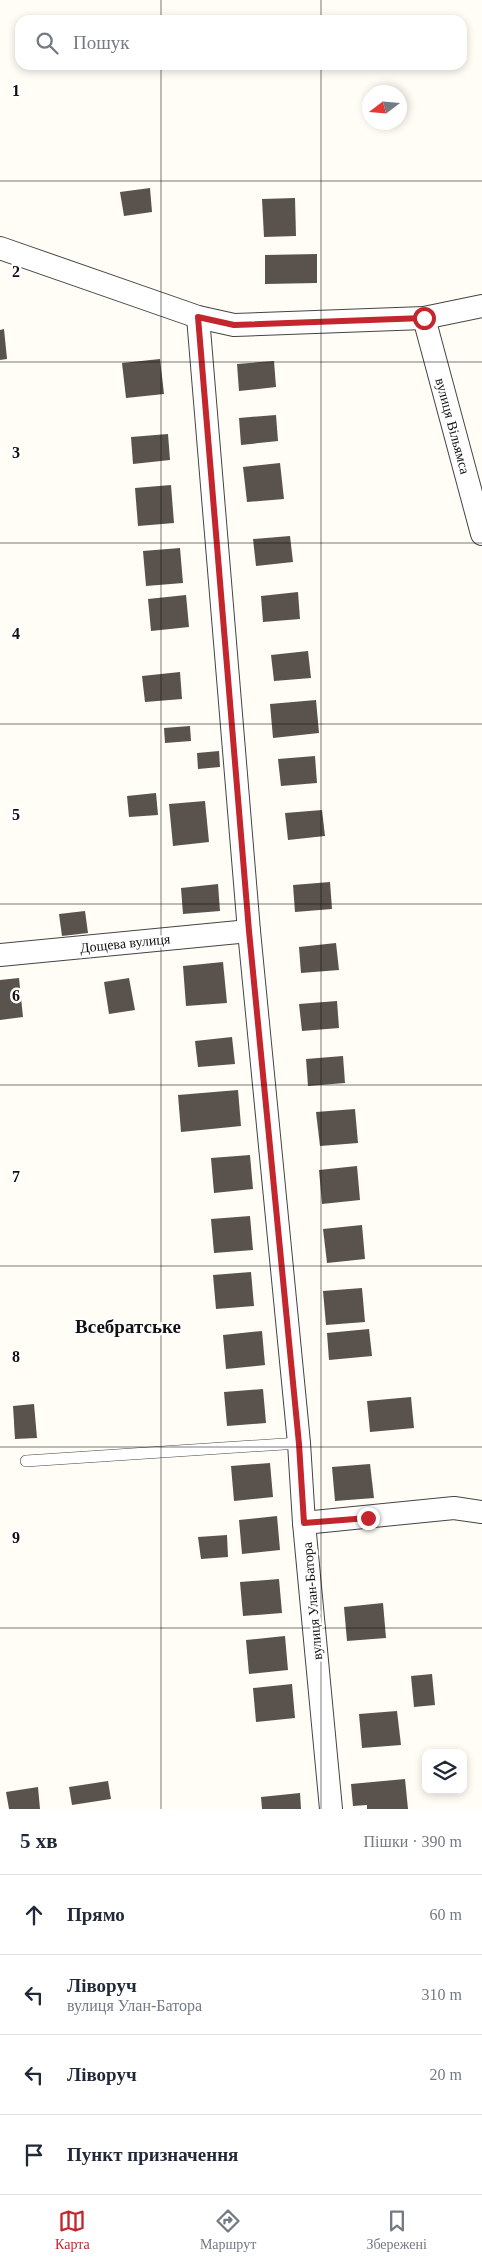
<!DOCTYPE html>
<html lang="uk">
<meta charset="utf-8">
<style>
body{margin:0;font-family:Georgia,serif;background:#f2f2f3;color:#1f2937}
.controls{position:absolute;right:15px;bottom:15px;display:grid;overflow:hidden;border-radius:10px;box-shadow:0 2px 8px #0003}
.controls button{width:45px;height:45px;display:grid;place-items:center;padding:0;border:0;border-bottom:1px solid #e0e1e3;background:#fff;color:#1f2937;font:25px sans-serif}
.compass{position:absolute;left:362px;top:85px;width:45px;height:45px;border-radius:50%;background:#fff;box-shadow:0 2px 8px #0003;rotate:254deg}
.stop{position:absolute;width:15px;height:15px;margin:-11px;border:4px solid #c4262e;border-radius:50%;background:#fff}
.stop.end{background:#c4262e;border-color:#fff;box-shadow:0 1px 5px #0008}
.list{margin:0;padding:0;list-style:none}
h2{display:flex;justify-content:space-between;align-items:center;height:65px;margin:0;padding:0 20px;font-size:21px}
h2 small{font-size:16px;font-weight:400;color:#747a83}
.list li{display:grid;grid-template-columns:32px 1fr auto;gap:15px;align-items:center;box-sizing:border-box;height:80px;padding:0 20px;border-top:1px solid #e0e1e3}
.list b{display:block;font-size:19px;white-space:nowrap}
.list p{margin:0;font-size:16px;white-space:nowrap;color:#747a83}
.list em{font-size:16px;font-style:normal;color:#747a83}
.icon{flex:none;width:28px;height:28px;fill:none;stroke:currentColor;stroke-width:2;stroke-linecap:round;stroke-linejoin:round}
.map{position:relative;flex:none;width:482px;height:1809px;overflow:hidden}
.search{position:absolute;background:#fff;box-shadow:0 2px 8px #0003;left:15px;right:15px;top:15px;height:55px;display:flex;align-items:center;gap:12px;box-sizing:border-box;padding:0 18px;border-radius:15px;color:#747a83;font-size:19px}
.sheet{height:385px;background:#fff}
nav{display:flex;justify-content:space-around;align-items:center;box-sizing:border-box;height:70px;border-top:1px solid #e0e1e3;background:#fff;font-size:14px;color:#747a83}
nav a{display:grid;justify-items:center;gap:2px}
nav .on{color:#c4262e}
.map>svg:first-child{display:block}
.building{fill:#5a524d}
.lines{fill:none;stroke-linecap:round;stroke-linejoin:round}
.lane-casing{stroke:#444;stroke-width:12}
.street-casing{stroke:#444;stroke-width:24}
.lane{stroke:#fff;stroke-width:11}
.street{stroke:#fff;stroke-width:22}
.route{stroke:#c4262e;stroke-width:6}
.grid{fill:none;stroke:#111;stroke-width:1;stroke-opacity:0.55}
.labels{text-anchor:middle;stroke-width:5;stroke-linejoin:round;paint-order:stroke}
.street-label{font-size:14px;fill:#111;stroke:#fff}
.district-label{font-size:19px;font-weight:bold;fill:#111;stroke:#fff}
.grid-label{font-size:16px;text-anchor:middle;font-weight:bold;fill:#111;stroke:#fff;stroke-width:5;stroke-linejoin:round;paint-order:stroke}
</style>
<div class="map">
<svg width="482" height="1809" viewBox="0 0 482 1809">
<rect width="100%" height="100%" fill="#fffdf5"/>
<g class="building">
<path d="M150 188 152 212 124 216 120 192Z"/>
<path d="M295 198 296 236 264 237 262 199Z"/>
<path d="M317 254V283L265 284V255Z"/>
<path d="M4 329 7 359 0 360V330Z"/>
<path d="M160 359 164 394 126 398 122 363Z"/>
<path d="M274 361 276 387 239 391 237 364Z"/>
<path d="M276 415 278 441 241 445 239 418Z"/>
<path d="M168 434 170 460 133 464 131 437Z"/>
<path d="M280 463 284 499 247 502 243 467Z"/>
<path d="M171 485 174 523 138 526 135 488Z"/>
<path d="M290 536 293 562 256 566 253 539Z"/>
<path d="M180 548 183 583 146 586 143 551Z"/>
<path d="M298 592 300 619 263 622 261 596Z"/>
<path d="M186 595 189 627 151 631 148 599Z"/>
<path d="M308 651 311 678 274 681 271 655Z"/>
<path d="M180 672 182 699 145 702 142 676Z"/>
<path d="M316 700 319 733 273 738 270 704Z"/>
<path d="M190 726 191 741 165 743 164 728Z"/>
<path d="M219 751 220 767 198 769 197 753Z"/>
<path d="M315 756 317 783 281 786 278 759Z"/>
<path d="M156 793 158 815 129 817 127 796Z"/>
<path d="M205 801 209 842 173 846 169 804Z"/>
<path d="M322 810 325 836 288 840 285 813Z"/>
<path d="M330 882 332 909 295 912 293 885Z"/>
<path d="M218 884 220 911 183 914 181 888Z"/>
<path d="M85 911 88 933 62 936 59 914Z"/>
<path d="M336 943 339 970 301 973 299 947Z"/>
<path d="M223 962 227 1003 186 1006 183 966Z"/>
<path d="M19 978 23 1017 0 1020V980Z"/>
<path d="M129 978 135 1010 109 1014 104 982Z"/>
<path d="M337 1001 339 1028 302 1031 299 1004Z"/>
<path d="M232 1037 235 1064 198 1067 195 1041Z"/>
<path d="M343 1056 345 1083 308 1086 306 1059Z"/>
<path d="M238 1090 241 1126 181 1132 178 1095Z"/>
<path d="M355 1109 358 1143 320 1146 316 1112Z"/>
<path d="M250 1155 253 1189 214 1193 211 1158Z"/>
<path d="M357 1166 360 1200 322 1204 319 1170Z"/>
<path d="M250 1216 253 1250 214 1253 211 1219Z"/>
<path d="M362 1225 365 1259 327 1263 323 1229Z"/>
<path d="M251 1272 254 1306 216 1309 213 1275Z"/>
<path d="M362 1288 365 1322 326 1325 323 1291Z"/>
<path d="M369 1329 372 1356 329 1360 327 1333Z"/>
<path d="M262 1331 265 1365 226 1369 223 1335Z"/>
<path d="M263 1389 266 1423 227 1426 224 1392Z"/>
<path d="M411 1397 414 1428 370 1432 367 1401Z"/>
<path d="M34 1404 37 1438 15 1439 13 1406Z"/>
<path d="M270 1463 273 1497 234 1501 231 1466Z"/>
<path d="M370 1464 374 1498 335 1501 332 1467Z"/>
<path d="M277 1516 280 1550 242 1554 239 1520Z"/>
<path d="M227 1535 228 1557 201 1559 198 1537Z"/>
<path d="M279 1579 282 1613 243 1616 240 1582Z"/>
<path d="M383 1603 386 1638 347 1641 344 1607Z"/>
<path d="M285 1636 288 1670 249 1674 246 1640Z"/>
<path d="M432 1674 435 1705 414 1707 411 1676Z"/>
<path d="M292 1684 295 1718 256 1722 253 1688Z"/>
<path d="M397 1711 401 1745 362 1748 359 1714Z"/>
<path d="M405 1779 408 1809H367V1805L353 1806 351 1784Z"/>
<path d="M108 1781 111 1799 72 1805 69 1787Z"/>
<path d="M38 1787 40 1809H9L6 1792Z"/>
<path d="M300 1793 301 1809H262L261 1797Z"/>
</g>
<g class="lines">
<g class="lane-casing">
<path id="lane" d="M26 1461 299 1443"/>
</g>
<g class="street-casing">
<g id="street">
<path d="M0 248 198 317 234 325 424 318 482 306"/>
<path d="M198 317 249 931 299 1443 304 1523 331 1809"/>
<path d="M424 318 482 534"/>
<path d="M0 955 249 931"/>
<path d="M304 1523 454 1508 482 1512"/>
</g>
</g>
<use href="#lane" class="lane"/>
<use href="#street" class="street"/>
</g>
<g class="lines">
<path class="route" d="M368 1518 304 1523 299 1444 249 931 198 317 234 325 424 318"/>
</g>
<path class="grid" d="M161 0V20M321 0V20M161 65V1809M321 65V1809M0 181H482M0 362H482M0 543H482M0 724H482M0 904H482M0 1085H482M0 1266H482M0 1447H482M0 1628H482"/>
<g class="labels">
<g class="street-label">
<text transform="translate(453 426) rotate(75)" y="5">вулиця Вільямса</text>
<text transform="translate(125 943) rotate(-6)" y="5">Дощева вулиця</text>
<text transform="translate(312 1601) rotate(-95)" y="5">вулиця Улан-Батора</text>
</g>
<g class="district-label">
<text x="128" y="1333">Всебратське</text>
</g>
</g>
<g class="grid-label">
<text x="16" y="96">1</text>
<text x="16" y="277">2</text>
<text x="16" y="458">3</text>
<text x="16" y="639">4</text>
<text x="16" y="820">5</text>
<text x="16" y="1001">6</text>
<text x="16" y="1182">7</text>
<text x="16" y="1362">8</text>
<text x="16" y="1543">9</text>
</g>
</svg>
<div class="controls">
<button><svg class="icon" aria-label="layers" viewBox="0 0 24 24"><path d="M12 4l9 5-9 5-9-5zM3 14l9 5 9-5"/></svg></button>
</div>
<svg class="compass" viewBox="-18 -18 36 36"><path d="M0-13l5 13h-10z" fill="#e53935"/><path d="M0 13l5-13h-10z" fill="#747a83"/></svg>
<div class="stop" style="left:424px;top:318px"></div>
<div class="stop end" style="left:368px;top:1518px"></div>
<div class="search"><svg class="icon" aria-label="search" viewBox="0 0 24 24"><circle cx="10" cy="10" r="6"/><path d="M15 15l6 6"/></svg>Пошук</div>
</div>
<section class="sheet">
<h2>5 хв<small>Пішки · 390 m</small></h2>
<ul class="list">
<li><svg class="icon" aria-label="ahead" viewBox="0 0 24 24"><path d="M12 20V5M6 11l6-6 6 6"/></svg><div><b>Прямо</b></div><em>60 m</em></li>
<li><svg class="icon" aria-label="left" viewBox="0 0 24 24"><path d="M17 20v-9H6M10 6l-5 5 5 5"/></svg><div><b>Ліворуч</b><p>вулиця Улан-Батора</p></div><em>310 m</em></li>
<li><svg class="icon" aria-label="left" viewBox="0 0 24 24"><path d="M17 20v-9H6M10 6l-5 5 5 5"/></svg><div><b>Ліворуч</b></div><em>20 m</em></li>
<li><svg class="icon" aria-label="arrive" viewBox="0 0 24 24"><path d="M6 21V4h12l-3 4 3 4H6"/></svg><div><b>Пункт призначення</b></div></li>
</ul>
</section>
<nav>
<a class="on"><svg class="icon" aria-label="map" viewBox="0 0 24 24"><path d="M3 6l6-2 6 2 6-2v14l-6 2-6-2-6 2zM9 4v14M15 6v14"/></svg>Карта</a>
<a><svg class="icon" aria-label="directions" viewBox="0 0 24 24"><path d="M12 3l9 9-9 9-9-9zM9 14v-3h6M13 9l2 2-2 2"/></svg>Маршрут</a>
<a><svg class="icon" aria-label="saved" viewBox="0 0 24 24"><path d="M7 4h10v16l-5-4-5 4z"/></svg>Збережені</a>
</nav>
